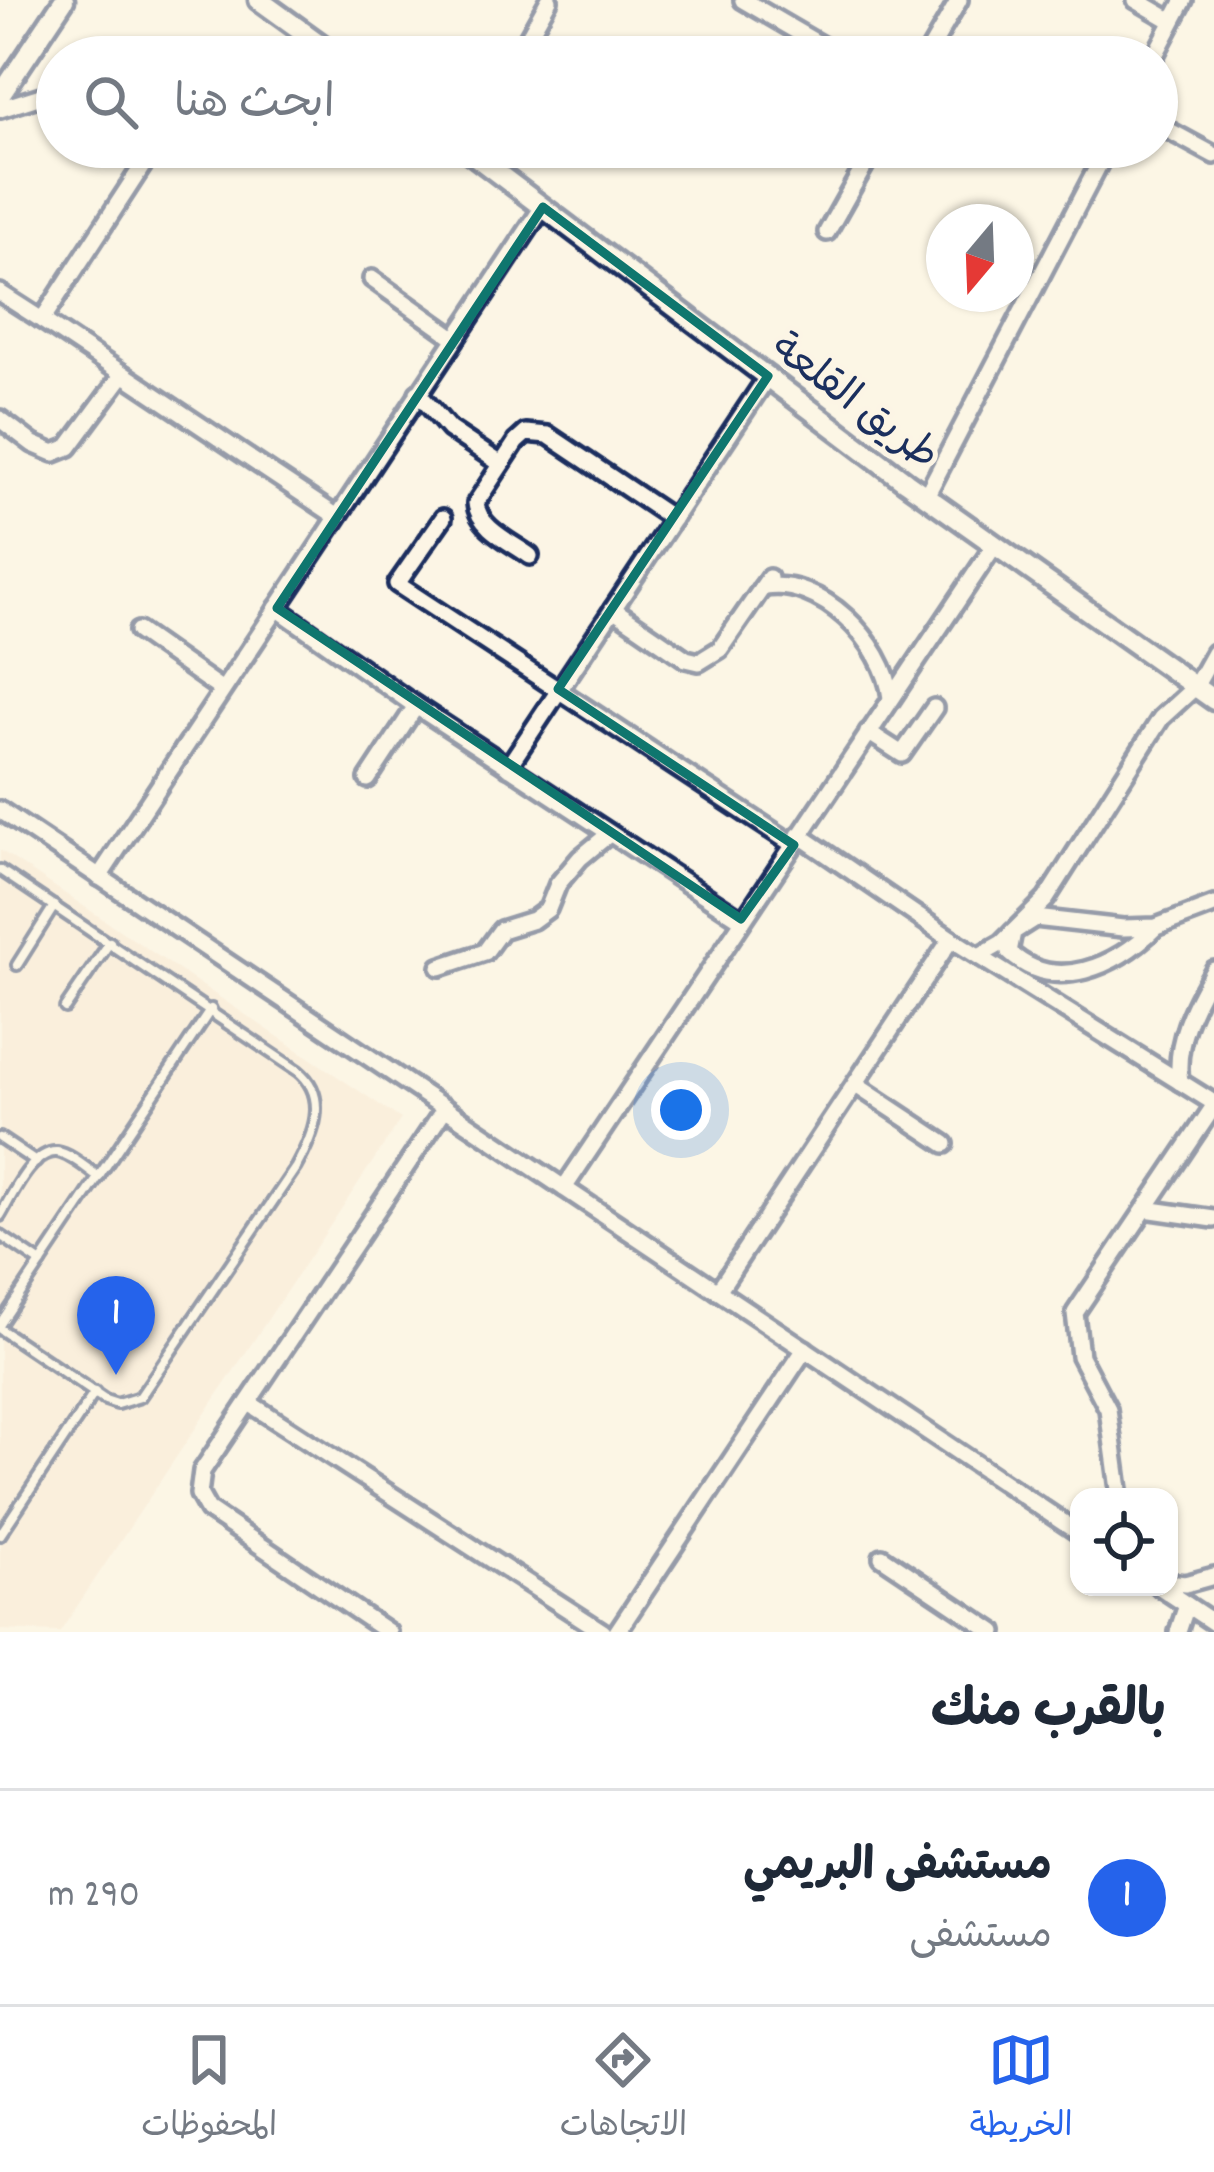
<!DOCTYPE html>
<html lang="ar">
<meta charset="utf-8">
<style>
body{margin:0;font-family:Dekko,"Playpen Sans Arabic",sans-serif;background:#f6f6f7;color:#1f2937;direction:rtl}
.controls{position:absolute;right:36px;bottom:36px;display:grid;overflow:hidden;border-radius:24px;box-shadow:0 3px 9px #0004}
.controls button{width:108px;height:108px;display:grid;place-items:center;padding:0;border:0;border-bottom:3px solid #e0e1e3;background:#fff;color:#1f2937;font:60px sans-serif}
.compass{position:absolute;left:926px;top:204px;width:108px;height:108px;border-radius:50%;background:#fff;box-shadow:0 3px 9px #0004;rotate:199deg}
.you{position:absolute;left:681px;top:1110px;width:42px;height:42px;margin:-30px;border:9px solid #fff;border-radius:50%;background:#1a73e8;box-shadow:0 0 0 18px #1a73e833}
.badge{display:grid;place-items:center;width:78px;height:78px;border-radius:50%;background:#2563eb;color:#fff;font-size:39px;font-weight:700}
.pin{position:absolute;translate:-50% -99px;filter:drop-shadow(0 3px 6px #0008)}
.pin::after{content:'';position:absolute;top:63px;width:42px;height:36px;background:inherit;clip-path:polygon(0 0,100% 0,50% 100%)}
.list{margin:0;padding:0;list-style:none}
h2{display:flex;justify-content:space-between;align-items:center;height:156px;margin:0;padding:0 48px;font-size:51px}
h2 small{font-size:39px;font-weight:400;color:#747a83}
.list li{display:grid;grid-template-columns:78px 1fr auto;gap:36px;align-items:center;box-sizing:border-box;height:216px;padding:0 48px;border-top:3px solid #e0e1e3}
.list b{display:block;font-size:45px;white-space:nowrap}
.list p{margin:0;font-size:39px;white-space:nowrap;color:#747a83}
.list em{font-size:39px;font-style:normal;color:#747a83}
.icon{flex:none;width:66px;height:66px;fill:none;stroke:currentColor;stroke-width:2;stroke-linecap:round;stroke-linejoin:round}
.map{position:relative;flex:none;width:1214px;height:1632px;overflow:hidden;direction:ltr}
.search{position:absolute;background:#fff;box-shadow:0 3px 9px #0004;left:36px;right:36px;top:36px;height:132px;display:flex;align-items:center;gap:30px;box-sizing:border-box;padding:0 42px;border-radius:66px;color:#747a83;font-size:45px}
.sheet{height:372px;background:#fff}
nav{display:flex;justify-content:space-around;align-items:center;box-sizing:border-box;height:168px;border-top:3px solid #e0e1e3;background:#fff;font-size:33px;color:#747a83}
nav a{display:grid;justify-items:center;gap:6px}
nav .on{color:#2563eb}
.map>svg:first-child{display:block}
.built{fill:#f9e7d1}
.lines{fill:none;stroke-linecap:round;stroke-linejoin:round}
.service-casing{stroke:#1b2f5e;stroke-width:16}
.minor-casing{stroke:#1b2f5e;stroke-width:24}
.tertiary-casing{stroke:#1b2f5e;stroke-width:27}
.service{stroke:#fcf5e5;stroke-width:8}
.minor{stroke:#fcf5e5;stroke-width:15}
.tertiary{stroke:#fcf5e5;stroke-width:18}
.marked{fill:none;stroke:#0f766e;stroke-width:9;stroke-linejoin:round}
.labels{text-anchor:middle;stroke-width:10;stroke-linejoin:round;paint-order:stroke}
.street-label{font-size:42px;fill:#1b2f5e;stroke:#fcf5e5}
</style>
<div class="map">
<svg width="1214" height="1632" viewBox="0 0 1214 1632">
<rect width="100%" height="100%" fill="#fcf5e5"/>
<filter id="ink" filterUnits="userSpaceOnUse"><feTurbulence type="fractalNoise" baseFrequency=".00833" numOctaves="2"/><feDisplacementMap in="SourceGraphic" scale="24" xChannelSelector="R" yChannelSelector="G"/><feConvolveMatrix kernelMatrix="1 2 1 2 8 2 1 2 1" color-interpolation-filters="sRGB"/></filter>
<g filter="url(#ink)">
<path class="built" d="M0 850 401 1119 60 1632 0 1630Z"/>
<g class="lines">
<g class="service-casing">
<g id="service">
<path d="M0 870 298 1071C330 1097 313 1136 296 1167L140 1397 117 1404 105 1400 0 1329"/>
<path d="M17 965 54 906"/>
<path d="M65 1008 110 942"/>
<path d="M0 1138 36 1162"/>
<path d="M0 1216C11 1198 32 1150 57 1152 71 1154 87 1169 99 1177"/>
<path d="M0 1235 41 1263"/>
<path d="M0 1324 211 1009"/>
<path d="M0 1535 95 1392"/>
</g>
</g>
<g class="minor-casing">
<g id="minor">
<path d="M743 0 841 57"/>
<path d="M1136 0 1172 21"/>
<path d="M517 57 549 0"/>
<path d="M926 57 959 0"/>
<path d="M1154 57 1184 0"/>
<path d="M0 109 57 91"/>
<path d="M1157 124 1214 155"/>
<path d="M142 147 143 165 42 320 336 516"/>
<path d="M827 232 875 147"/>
<path d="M372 279 455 338"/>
<path d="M0 293 42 320"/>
<path d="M418 393 449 429 501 464"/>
<path d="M0 419 33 444 54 453 69 447 123 374"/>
<path d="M926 496 1108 147"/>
<path d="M443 518 397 584 794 845"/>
<path d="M530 556C511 542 478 528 476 503L516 442 526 433 548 435 673 519"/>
<path d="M762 588C820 575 885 643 891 698"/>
<path d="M277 608 416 706"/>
<path d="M613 609 686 659 699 662 720 649 769 578"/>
<path d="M138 631 222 690"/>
<path d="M868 732 902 754 934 708"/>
<path d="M508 767 768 376"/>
<path d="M368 779 416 706 741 919"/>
<path d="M0 810 1079 1533"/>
<path d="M799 835 951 939 1214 1103"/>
<path d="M99 877 543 207"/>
<path d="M1156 927C1116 966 1055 995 1009 952L1013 932 1035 918 1123 928 1156 927 1214 905"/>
<path d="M979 956 1002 943 1046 899 1161 718 1195 687 1214 653"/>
<path d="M440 967 485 952 501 930 533 920 548 909 558 884 580 858 609 834"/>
<path d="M1180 1082C1174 1042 1194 1004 1214 970"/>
<path d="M856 1085 945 1144"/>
<path d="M564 1188 994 546"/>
<path d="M1145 1209 1214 1219"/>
<path d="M718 1291 951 939"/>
<path d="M249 1403 603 1632"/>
<path d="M1120 1497 1108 1409 1080 1356 1075 1313 1214 1106"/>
<path d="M882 1557 994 1632"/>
<path d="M1169 1582 1185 1584 1214 1576"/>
<path d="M1160 1587 1214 1623"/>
<path d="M388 1632 208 1510 199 1494 202 1471 445 1108"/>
<path d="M617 1632 805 1349"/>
<path d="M1178 1632 1187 1605"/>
</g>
</g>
<g class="tertiary-casing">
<g id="tertiary">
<path d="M259 0 338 57"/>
<path d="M0 96 64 0"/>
<path d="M463 147 906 482 1214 700"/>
</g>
</g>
<use href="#service" class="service"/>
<use href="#minor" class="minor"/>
<use href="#tertiary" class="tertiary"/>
</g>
</g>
<path d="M0 0H1214V1632H0ZM543 207 768 376 558 689 794 845 741 919 277 608Z" fill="#fcf5e5" fill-opacity=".55" fill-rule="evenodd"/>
<path class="marked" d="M543 207 768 376 558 689 794 845 741 919 277 608Z"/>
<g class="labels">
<g class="street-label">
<text transform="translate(857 399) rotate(37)" y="15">طريق القلعة</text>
</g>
</g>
</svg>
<div class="controls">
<button><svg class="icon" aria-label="locate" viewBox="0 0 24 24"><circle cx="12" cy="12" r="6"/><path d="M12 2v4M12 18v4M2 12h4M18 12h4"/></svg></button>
</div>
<svg class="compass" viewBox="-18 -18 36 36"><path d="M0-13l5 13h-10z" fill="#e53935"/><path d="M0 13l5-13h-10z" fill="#747a83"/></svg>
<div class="you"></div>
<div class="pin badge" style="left:116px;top:1375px">1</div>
<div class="search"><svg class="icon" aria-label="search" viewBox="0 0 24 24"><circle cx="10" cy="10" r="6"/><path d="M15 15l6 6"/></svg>ابحث هنا</div>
</div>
<section class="sheet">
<h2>بالقرب منك<small></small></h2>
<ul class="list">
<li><span class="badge">1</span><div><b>مستشفى البريمي</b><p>مستشفى</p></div><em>290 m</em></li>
</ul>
</section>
<nav>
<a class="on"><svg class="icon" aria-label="map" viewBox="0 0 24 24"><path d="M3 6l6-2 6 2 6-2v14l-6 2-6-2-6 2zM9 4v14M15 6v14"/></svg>الخريطة</a>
<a><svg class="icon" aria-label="directions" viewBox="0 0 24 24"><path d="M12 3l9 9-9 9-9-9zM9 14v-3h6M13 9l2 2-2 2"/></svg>الاتجاهات</a>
<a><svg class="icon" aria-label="saved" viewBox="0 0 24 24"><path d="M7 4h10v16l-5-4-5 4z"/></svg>المحفوظات</a>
</nav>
